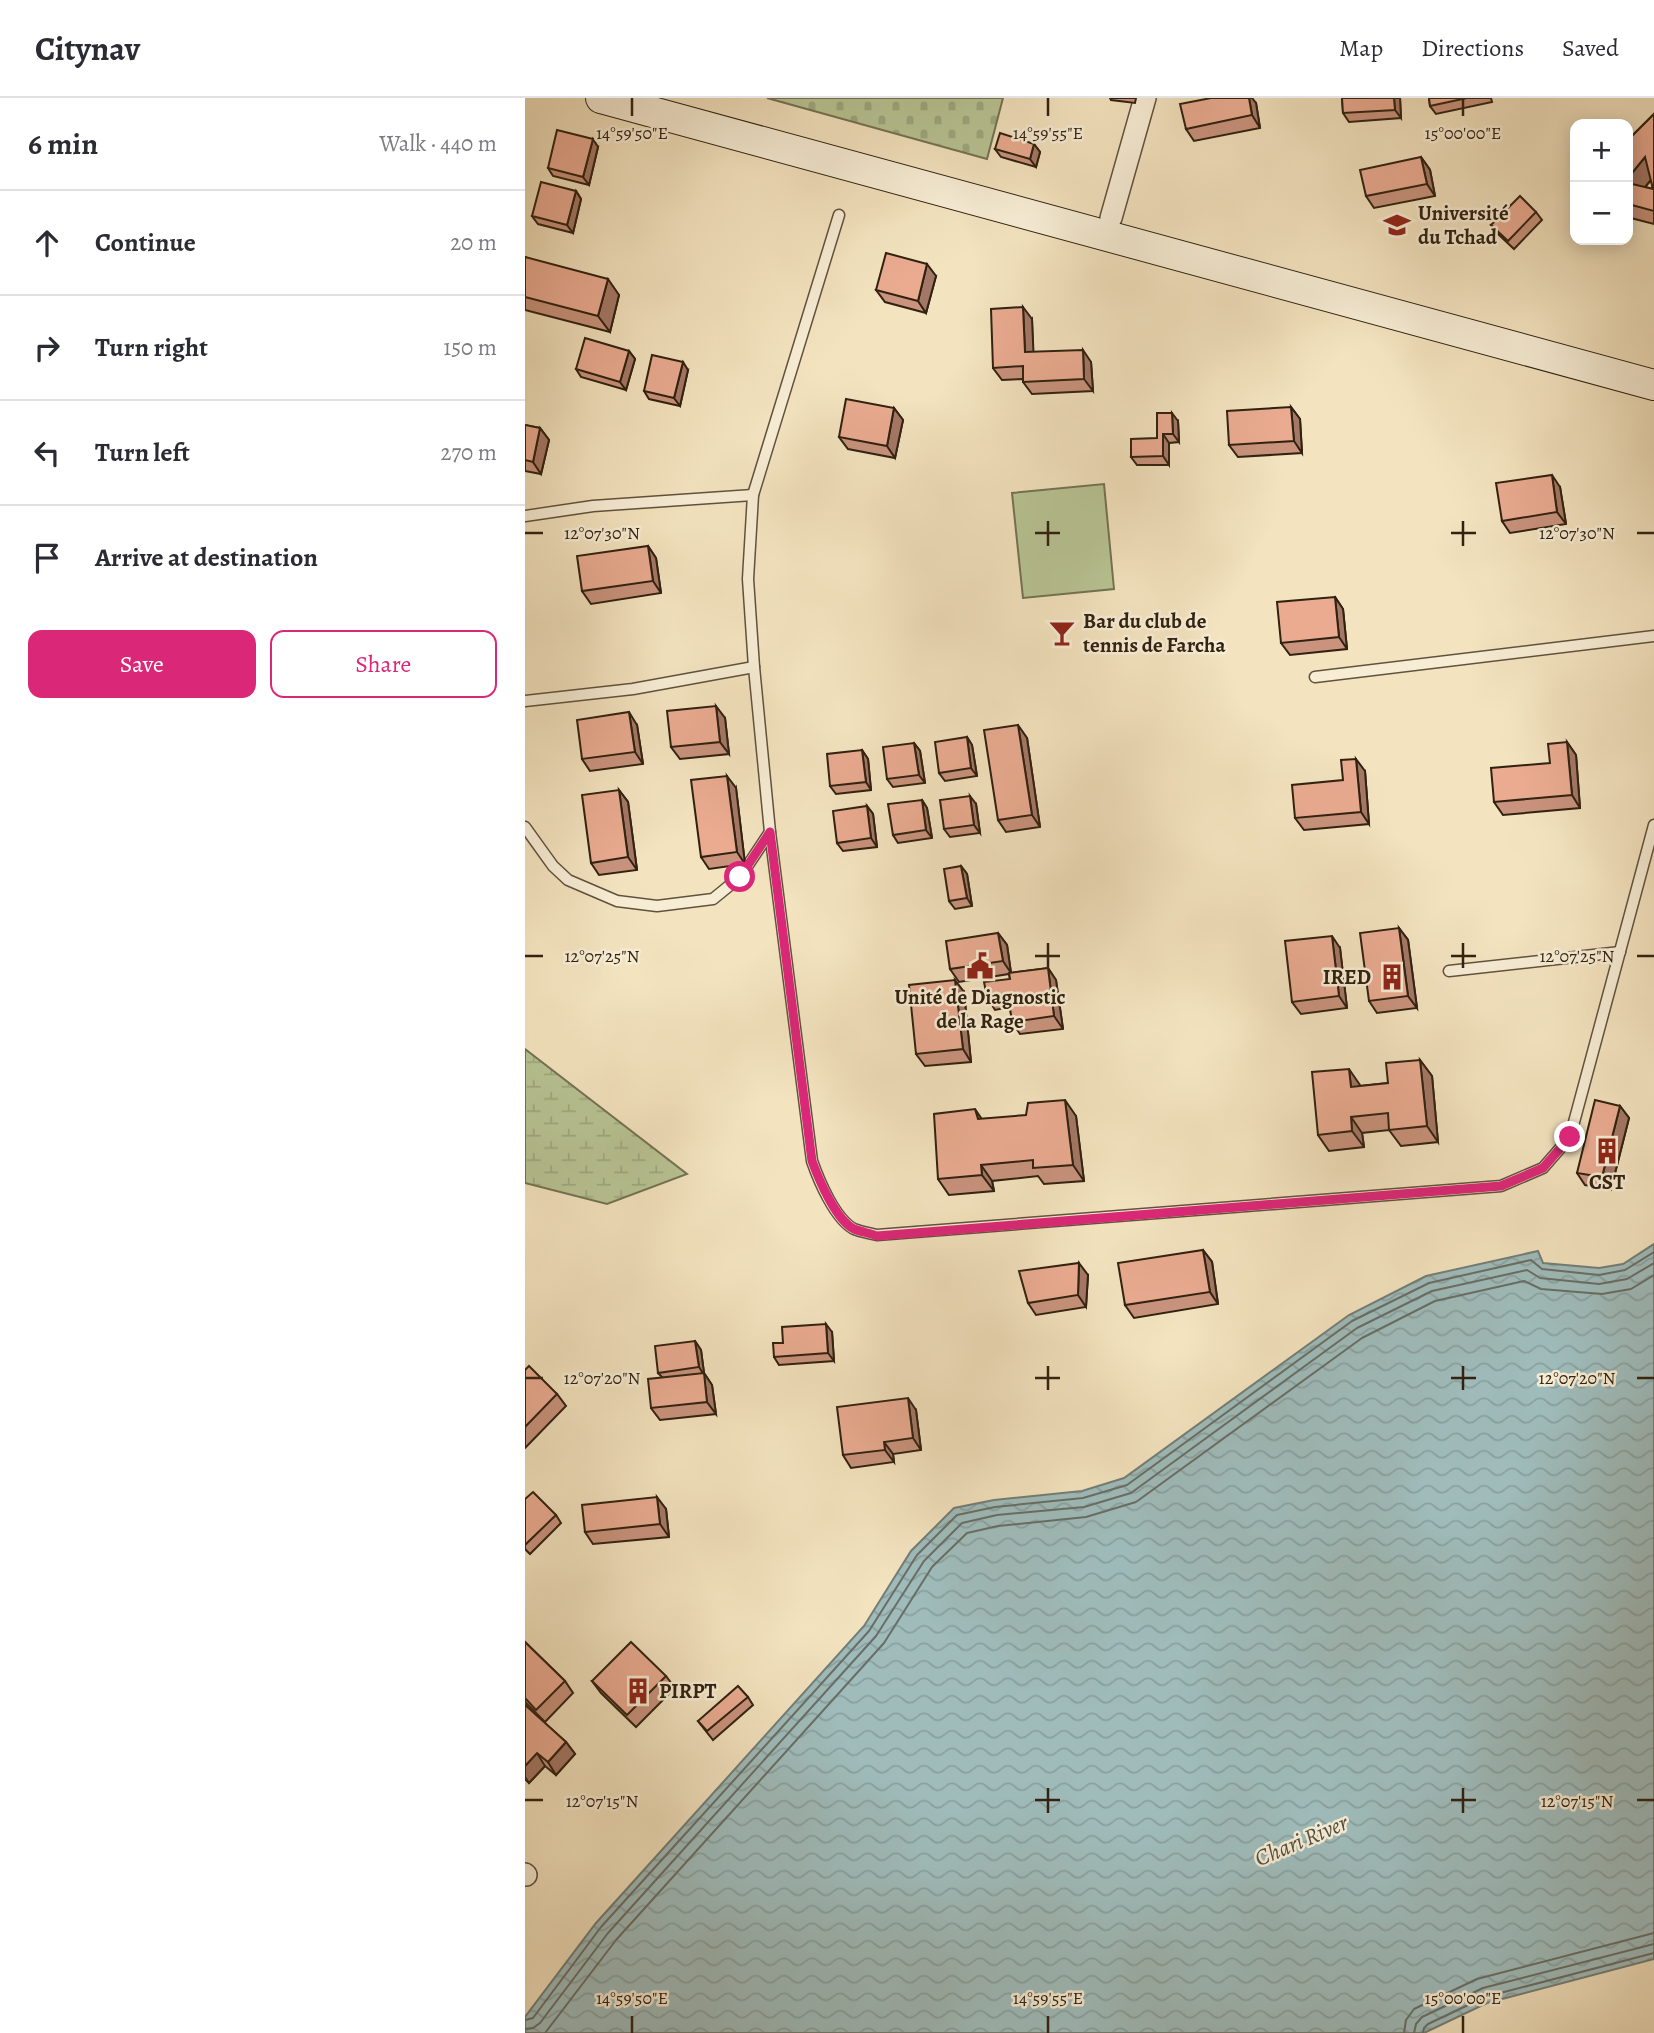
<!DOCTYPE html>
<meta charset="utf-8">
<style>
body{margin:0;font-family:Alegreya,serif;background:#f2f2f3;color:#2b2b33}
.controls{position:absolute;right:21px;top:21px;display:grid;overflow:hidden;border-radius:14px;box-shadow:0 4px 18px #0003}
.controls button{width:63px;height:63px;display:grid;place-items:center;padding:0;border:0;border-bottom:2px solid #e1e1e2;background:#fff;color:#2b2b33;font:35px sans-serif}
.stop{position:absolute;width:21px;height:21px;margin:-16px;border:5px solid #db2777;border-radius:50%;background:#fff}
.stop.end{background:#db2777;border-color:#fff;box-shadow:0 2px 7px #0008}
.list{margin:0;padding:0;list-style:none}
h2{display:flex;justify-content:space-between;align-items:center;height:91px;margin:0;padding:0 28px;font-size:30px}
h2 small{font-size:23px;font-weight:400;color:#7c7c81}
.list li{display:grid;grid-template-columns:46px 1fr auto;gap:21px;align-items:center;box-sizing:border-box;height:105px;padding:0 28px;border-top:2px solid #e1e1e2}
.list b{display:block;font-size:26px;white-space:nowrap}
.list em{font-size:23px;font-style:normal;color:#7c7c81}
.actions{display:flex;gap:14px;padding:21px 28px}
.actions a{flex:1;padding:16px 0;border:2px solid #db2777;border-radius:14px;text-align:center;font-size:24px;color:#db2777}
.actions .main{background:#db2777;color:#fff}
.icon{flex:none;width:38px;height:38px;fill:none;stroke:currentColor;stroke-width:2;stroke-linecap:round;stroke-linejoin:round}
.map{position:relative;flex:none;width:1129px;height:1935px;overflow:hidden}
header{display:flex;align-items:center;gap:42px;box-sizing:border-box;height:98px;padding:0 35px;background:#fff;border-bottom:2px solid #e1e1e2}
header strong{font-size:33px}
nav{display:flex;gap:38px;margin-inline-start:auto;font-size:24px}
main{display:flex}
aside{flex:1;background:#fff}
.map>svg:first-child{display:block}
.wetland{fill:url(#wetland-marsh);stroke:#747252;stroke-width:2}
.cemetery{fill:url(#cemetery-stones);stroke:#747252;stroke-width:2}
.pitch{fill:#b8c494;stroke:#747252;stroke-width:2}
.water{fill:url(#water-waves);stroke:#737e77;stroke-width:2}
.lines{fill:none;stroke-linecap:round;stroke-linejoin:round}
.shore{stroke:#686e66;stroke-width:2}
.service-casing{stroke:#61523c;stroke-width:13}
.minor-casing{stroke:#61523c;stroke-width:24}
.secondary-casing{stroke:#302110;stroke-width:32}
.service{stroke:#f7edd5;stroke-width:10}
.minor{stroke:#f7edd5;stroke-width:21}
.secondary{stroke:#f7edd5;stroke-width:30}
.wall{fill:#c9937d;stroke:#302110;stroke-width:2;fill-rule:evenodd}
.shaded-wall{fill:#a47866;stroke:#302110;stroke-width:2}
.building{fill:#eaab91;stroke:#302110;stroke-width:2}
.route{stroke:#db2777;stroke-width:9}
.ticks{fill:none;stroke:#302110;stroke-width:2.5}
.labels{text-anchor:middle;stroke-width:5;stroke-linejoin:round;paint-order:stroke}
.poi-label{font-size:21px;font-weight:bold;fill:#302110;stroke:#f7edd5;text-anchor:start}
.water-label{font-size:23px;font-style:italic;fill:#515043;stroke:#f7edd5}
.ticks-label{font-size:18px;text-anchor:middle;fill:#302110;stroke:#f7edd5;stroke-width:5;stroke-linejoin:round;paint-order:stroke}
</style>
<header>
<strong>Citynav</strong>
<nav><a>Map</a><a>Directions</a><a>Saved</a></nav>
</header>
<main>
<aside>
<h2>6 min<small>Walk · 440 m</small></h2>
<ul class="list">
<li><svg class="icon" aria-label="ahead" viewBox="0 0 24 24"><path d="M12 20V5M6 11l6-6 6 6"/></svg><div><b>Continue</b></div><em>20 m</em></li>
<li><svg class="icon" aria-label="right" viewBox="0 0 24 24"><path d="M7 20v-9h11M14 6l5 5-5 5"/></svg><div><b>Turn right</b></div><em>150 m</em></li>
<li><svg class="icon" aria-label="left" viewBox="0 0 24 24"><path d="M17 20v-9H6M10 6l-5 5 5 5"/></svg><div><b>Turn left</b></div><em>270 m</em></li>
<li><svg class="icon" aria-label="arrive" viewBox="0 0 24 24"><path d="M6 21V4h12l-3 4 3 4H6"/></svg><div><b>Arrive at destination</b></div></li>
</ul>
<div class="actions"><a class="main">Save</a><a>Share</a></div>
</aside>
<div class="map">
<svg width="1129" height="1935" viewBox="0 0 1129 1935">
<defs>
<pattern id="wetland-marsh" width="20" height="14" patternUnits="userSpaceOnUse" patternTransform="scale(1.75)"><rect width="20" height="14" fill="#b8c494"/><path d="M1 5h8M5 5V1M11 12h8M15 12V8" fill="none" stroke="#9ea87f"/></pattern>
<pattern id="cemetery-stones" width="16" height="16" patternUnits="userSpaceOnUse" patternTransform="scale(1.75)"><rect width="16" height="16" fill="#b8c494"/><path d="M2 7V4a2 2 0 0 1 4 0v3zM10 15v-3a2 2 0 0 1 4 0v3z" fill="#9ea87f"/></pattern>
<pattern id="water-waves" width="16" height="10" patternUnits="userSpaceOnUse" patternTransform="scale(1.75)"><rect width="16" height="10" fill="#9fbcbb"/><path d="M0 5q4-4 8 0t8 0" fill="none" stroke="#89a1a0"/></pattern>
</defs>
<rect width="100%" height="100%" fill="#f3e3bf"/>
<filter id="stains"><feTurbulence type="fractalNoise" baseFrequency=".00286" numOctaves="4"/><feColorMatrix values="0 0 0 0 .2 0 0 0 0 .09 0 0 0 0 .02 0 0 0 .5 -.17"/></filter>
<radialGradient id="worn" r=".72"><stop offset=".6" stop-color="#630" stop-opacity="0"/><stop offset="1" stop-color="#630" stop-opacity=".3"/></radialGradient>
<path class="wetland" d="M0 951 162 1076 82 1106 0 1085Z"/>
<path class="cemetery" d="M242 0H478L462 61Z"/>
<path class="pitch" d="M579 386 589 491 498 500 487 395Z"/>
<path class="water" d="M1129 1146V1861L962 1905 899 1935H0V1919L71 1825 339 1528 386 1453 429 1410 469 1402 557 1393 599 1380 824 1217 901 1178 1013 1153 1018 1165 1074 1170 1098 1166Z"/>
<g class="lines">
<g class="shore">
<path d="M0 1922 8 1920 76 1829 344 1533 392 1457 432 1417 470 1409 558 1400 602 1387 827 1223 904 1185 1006 1162 1017 1171 1074 1177 1100 1172 1129 1154"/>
<path d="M0 1931 8 1930 15 1925 83 1835 351 1538 399 1463 437 1425 472 1417 559 1409 606 1395 832 1230 907 1193 1002 1172 1015 1180 1074 1186 1102 1181 1129 1165"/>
<path d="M20 1935 91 1842 359 1545 407 1469 442 1435 473 1428 561 1419 611 1404 837 1240 910 1203 999 1183 1016 1191 1077 1196 1106 1191 1129 1177"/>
<path d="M879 1935 881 1922 889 1911 952 1881 1129 1835"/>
<path d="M889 1935 891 1926 897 1919 958 1890 1129 1846"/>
<path d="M898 1935 899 1930 903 1926 960 1899 1129 1855"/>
</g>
<g class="service-casing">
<g id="service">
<path d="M314 117 228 397 223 481 229 569 245 734 287 1063C294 1083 310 1121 329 1131 336 1134 345 1135 352 1137L976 1088 1018 1070 1045 1039 1129 727"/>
<path d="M0 418 68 408 228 397"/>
<path d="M790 579 1129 538"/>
<path d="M0 603 108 591 229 569"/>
<path d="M0 729 28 768 43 782 92 803 132 808 188 801 215 779 245 734"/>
<path d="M924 873 1095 854"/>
</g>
</g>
<g class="minor-casing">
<g id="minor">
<path d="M586 120 620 0"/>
<path d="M0 1776 1 1777"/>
</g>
</g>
<g class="secondary-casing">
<path id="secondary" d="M76 0 1129 287"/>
</g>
<use href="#service" class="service"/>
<use href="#minor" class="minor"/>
<use href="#secondary" class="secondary"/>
</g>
<g class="wall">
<path d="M585 0H611L610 5 586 2Z"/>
<path d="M817 0H875L876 20 824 24 818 15Z"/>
<path d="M904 0H966L967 4 911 16 905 8Z"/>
<path d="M731 5 735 30 669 43 661 31Z"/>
<path d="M1129 16V126L1106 120 1103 116V42ZM1126 82 1128 91 1120 89Z"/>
<path d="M509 46 515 54 511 69 476 59 470 51Z"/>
<path d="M73 49 64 87 28 78 23 70Z"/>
<path d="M896 59 905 72 910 98 849 110 841 98Z"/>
<path d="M51 93 56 101 48 135 13 126 7 118Z"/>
<path d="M1011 114 1017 122 989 151 972 135 966 127Z"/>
<path d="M0 159 94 197 85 234 0 212Z"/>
<path d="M411 178 401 215 360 204 351 192Z"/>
<path d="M507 221 508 254 566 264 568 293 507 296 498 284V281L477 282 468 270Z"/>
<path d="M104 253 110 261 101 292 56 279 51 271Z"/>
<path d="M163 272 155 308 124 301 119 293Z"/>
<path d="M766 309 775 321 777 355 713 359 704 347Z"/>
<path d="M369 310 378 322 370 360 323 351 314 339Z"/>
<path d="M653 323 654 344 644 345V367H612L606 359 632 340Z"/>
<path d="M0 327 15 330 24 342 16 376 0 373Z"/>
<path d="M1035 389 1041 426 985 435 977 423Z"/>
<path d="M123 448 131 460 136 495 66 506 57 493Z"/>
<path d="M810 499 818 511 822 551 765 557 756 545Z"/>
<path d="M200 620 204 656 155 661 146 649Z"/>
<path d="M112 627 118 666 65 673 57 661Z"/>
<path d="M442 639 447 647 452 678 420 683 414 675Z"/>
<path d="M502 640 515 729 481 734 473 722Z"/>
<path d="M1042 644 1051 657 1055 710 978 717 969 704 1025 665Z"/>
<path d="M389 645 395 653 400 685 368 689 362 681Z"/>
<path d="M337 652 343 661 346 692 311 696 305 688Z"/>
<path d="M840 673 844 726 779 732 770 720 818 682Z"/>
<path d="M211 690 220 766 184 771 176 759Z"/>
<path d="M94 692 103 704 112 772 74 777 66 765Z"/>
<path d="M397 702 402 710 407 740 373 745 368 737Z"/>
<path d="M451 706 455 735 425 739 419 731Z"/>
<path d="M342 708 348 716 352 749 318 753 312 745Z"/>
<path d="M436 768 442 776 447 808 430 811 424 803Z"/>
<path d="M874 830 883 842 892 910 852 915 844 903Z"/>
<path d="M473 835 482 847 486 875 523 870 531 882 538 931 495 936 487 924 485 909 470 912 462 899 485 881 484 876 434 884 425 871Z"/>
<path d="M815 850 822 910 776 916 767 904Z"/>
<path d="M439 894 446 964 400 968 391 956Z"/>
<path d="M895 962 907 978 913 1044 876 1048 864 1032 837 1035 839 1049 804 1053 793 1037 835 988 863 985Z"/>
<path d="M1095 1008 1104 1020 1086 1091 1060 1087 1052 1075Z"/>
<path d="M551 1018 559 1083 519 1086 513 1078 467 1083 469 1093 424 1097 413 1081 457 1021Z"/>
<path d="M678 1152 687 1164 693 1206 609 1220 600 1207Z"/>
<path d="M563 1177 561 1209 511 1217 503 1205Z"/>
<path d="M307 1234 309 1263 254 1267 249 1259 258 1245Z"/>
<path d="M170 1243 176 1252 179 1275 187 1287 191 1316 135 1322 126 1310 137 1279 133 1275Z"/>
<path d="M0 1272 32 1296 41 1308 0 1350Z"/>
<path d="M391 1312 396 1352 368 1356 369 1364 326 1370 318 1357Z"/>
<path d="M0 1401 31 1417 36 1425 5 1456 0 1451Z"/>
<path d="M141 1411 144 1439 68 1446 60 1434Z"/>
<path d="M0 1544 40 1583 48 1595 20 1624 0 1604Z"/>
<path d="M141 1578 150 1590 111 1629 76 1595 67 1583Z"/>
<path d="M223 1599 228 1607 188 1642 173 1623Z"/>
<path d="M0 1607 41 1644 50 1656 31 1677 20 1668 4 1685 0 1681Z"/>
</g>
<g class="shaded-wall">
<path d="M724 0H727L731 5 735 30 727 17Z"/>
<path d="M869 0H875L876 20 870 12Z"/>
<path d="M68 41 73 49 64 87 58 79Z"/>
<path d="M509 46 515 54 511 69 505 61Z"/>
<path d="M896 59 905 72 910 98 902 86Z"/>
<path d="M1120 59 1129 78 1112 99 1103 86V80Z"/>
<path d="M51 93 56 101 48 135 42 127Z"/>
<path d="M402 166 411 178 401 215 393 203Z"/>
<path d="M83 181 94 197 85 234 73 218Z"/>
<path d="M498 209 507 221 509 266 500 254Z"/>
<path d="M558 252 566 264 568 293 559 281Z"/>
<path d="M104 253 110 261 101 292 95 284Z"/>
<path d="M158 264 163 272 155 308 149 300Z"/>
<path d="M766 309 775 321 777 355 769 343Z"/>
<path d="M369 310 378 322 370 360 362 348Z"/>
<path d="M647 315 653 323 654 344 648 336Z"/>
<path d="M15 330 24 342 16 376 8 364Z"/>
<path d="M638 336 644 345V367L638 358Z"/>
<path d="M1027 377 1035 389 1041 426 1032 414Z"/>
<path d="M123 448 131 460 136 495 128 483Z"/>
<path d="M810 499 818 511 822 551 814 539Z"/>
<path d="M191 608 200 620 204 656 195 644Z"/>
<path d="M104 614 112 627 118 666 110 654Z"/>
<path d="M493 627 502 640 515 729 507 717Z"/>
<path d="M442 639 447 647 452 678 446 670Z"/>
<path d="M1042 644 1051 657 1055 710 1047 697Z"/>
<path d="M389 645 395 653 400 685 394 677Z"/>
<path d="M337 652 343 661 346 692 341 684Z"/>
<path d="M831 661 840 673 844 726 836 714Z"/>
<path d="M202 678 211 690 220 766 212 754Z"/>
<path d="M94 692 103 704 112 772 103 759Z"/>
<path d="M445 698 451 706 455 735 449 727Z"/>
<path d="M397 702 402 710 407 740 401 732Z"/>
<path d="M342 708 348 716 352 749 346 740Z"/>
<path d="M436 768 442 776 447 808 442 800Z"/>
<path d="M874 830 883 842 892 910 883 898Z"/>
<path d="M473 835 482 847 486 875 478 863Z"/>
<path d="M807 838 815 850 822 910 814 898Z"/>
<path d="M523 870 531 882 538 931 529 918Z"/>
<path d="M430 882 439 894 446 964 438 951Z"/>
<path d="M895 962 907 978 913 1044 902 1028Z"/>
<path d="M824 971 835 987 837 1005 826 989Z"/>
<path d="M540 1002 551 1018 559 1083 548 1067Z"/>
<path d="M1095 1008 1104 1020 1086 1091 1077 1079Z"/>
<path d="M450 1011 461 1027 453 1021Z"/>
<path d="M826 1019 837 1035 839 1049 827 1033Z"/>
<path d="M456 1067 467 1083 469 1093 457 1077Z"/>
<path d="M678 1152 687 1164 693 1206 685 1194Z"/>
<path d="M554 1165 563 1177 561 1209 553 1197Z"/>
<path d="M301 1226 307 1234 309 1263 303 1255Z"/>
<path d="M170 1243 176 1252 179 1275 187 1287 191 1316 182 1304 179 1277 174 1269Z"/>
<path d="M383 1300 391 1312 396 1352 388 1340Z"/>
<path d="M359 1344 368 1356 369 1364 360 1352Z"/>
<path d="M132 1399 141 1411 144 1439 135 1426Z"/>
<path d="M41 1644 50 1656 31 1677 23 1664Z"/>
<path d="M12 1655 20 1668 4 1685 0 1679V1668Z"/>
</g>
<g class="building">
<path d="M686 0H724L727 17 661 31 655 6Z"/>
<path d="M817 0H869L870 12 818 15Z"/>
<path d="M904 0H942L905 8Z"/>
<path d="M1129 16V113L1103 106V85L1128 91 1120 59 1103 80V42Z"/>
<path d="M32 32 68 41 58 79 23 70Z"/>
<path d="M475 35 509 46 505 61 470 51Z"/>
<path d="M896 59 902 86 841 98 835 72Z"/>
<path d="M16 84 51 93 42 127 7 118Z"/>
<path d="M995 98 1011 114 983 143 966 127Z"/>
<path d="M361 155 402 166 393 203 351 192Z"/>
<path d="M0 159 83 181 73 218 0 199Z"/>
<path d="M498 209 500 254 558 252 559 281 498 284V268L468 270 466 211Z"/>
<path d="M60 240 104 253 95 284 51 271Z"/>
<path d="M127 257 158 264 149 300 119 293Z"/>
<path d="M321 301 369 310 362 348 314 339Z"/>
<path d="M766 309 769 343 704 347 702 313Z"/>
<path d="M632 315H647L648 336H638V358L606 359V341L632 340Z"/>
<path d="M0 327 15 330 8 364 0 362Z"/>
<path d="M1027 377 1032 414 977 423 971 385Z"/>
<path d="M123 448 128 483 57 493 52 458Z"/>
<path d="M810 499 814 539 756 545 752 504Z"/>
<path d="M191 608 195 644 146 649 142 613Z"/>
<path d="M104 614 110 654 57 661 52 622Z"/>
<path d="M493 627 507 717 473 722 459 632Z"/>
<path d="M442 639 446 670 414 675 410 644Z"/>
<path d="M1042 644 1047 697 969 704 966 670 1025 665 1023 646Z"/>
<path d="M389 645 394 677 362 681 358 649Z"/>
<path d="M337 652 341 684 305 688 302 656Z"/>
<path d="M831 661 836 714 770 720 767 687 818 682 816 662Z"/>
<path d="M202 678 212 754 176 759 166 682Z"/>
<path d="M94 692 103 759 66 765 57 697Z"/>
<path d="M445 698 449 727 419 731 415 702Z"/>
<path d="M397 702 401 732 368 737 363 706Z"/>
<path d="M342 708 346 740 312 745 308 713Z"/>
<path d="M436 768 442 800 424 803 419 771Z"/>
<path d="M874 830 883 898 844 903 835 835Z"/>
<path d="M473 835 478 863 425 871 421 843Z"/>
<path d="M807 838 814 898 767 904 760 843Z"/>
<path d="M523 870 529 918 487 924 483 896 462 899 459 884 485 881 484 875Z"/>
<path d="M430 882 438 951 391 956 384 887Z"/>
<path d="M895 962 902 1028 864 1032 863 1015 826 1019 827 1033 793 1037 787 974 824 971 826 989 863 985 861 965Z"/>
<path d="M540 1002 548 1067 508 1070V1062L456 1067 457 1077 413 1081 409 1016 450 1011 453 1021 501 1017 503 1005Z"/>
<path d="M1070 1002 1095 1008 1077 1079 1052 1075Z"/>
<path d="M678 1152 685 1194 600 1207 593 1165Z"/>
<path d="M554 1165 553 1197 503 1205 494 1173Z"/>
<path d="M301 1226 303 1255 249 1259 248 1245H258L257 1229Z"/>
<path d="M170 1243 174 1269 133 1275 130 1248Z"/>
<path d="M4 1268 32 1296 0 1329V1272Z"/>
<path d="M179 1275 182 1304 126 1310 123 1281Z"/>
<path d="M383 1300 388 1340 359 1344 360 1352 318 1357 312 1309Z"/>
<path d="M8 1394 31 1417 0 1447V1401Z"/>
<path d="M132 1399 135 1426 60 1434 57 1407Z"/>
<path d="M0 1544 40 1583 11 1612 0 1600Z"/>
<path d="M106 1544 141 1578 102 1617 67 1583Z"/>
<path d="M213 1588 223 1599 182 1633 173 1623Z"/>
<path d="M0 1607 41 1644 23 1664 12 1655 0 1668Z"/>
</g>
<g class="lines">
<path class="route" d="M215 779 245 734 287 1063C294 1082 311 1122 329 1131 336 1134 345 1135 352 1138L976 1088 1018 1070 1045 1039"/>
</g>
<path class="ticks" d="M107 0V18M523 0V18M938 0V18M523 423V448M938 423V448M0 435H18M510 435H535M926 435H951M1112 435H1129M523 845V870M938 845V870M0 858H18M510 858H535M926 858H951M1112 858H1129M523 1268V1292M938 1268V1292M0 1280H18M510 1280H535M926 1280H951M1112 1280H1129M523 1690V1715M938 1690V1715M0 1702H18M510 1702H535M926 1702H951M1112 1702H1129M107 1918V1935M523 1918V1935M938 1918V1935"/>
<defs>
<g id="university-bare" transform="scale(2.1)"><path d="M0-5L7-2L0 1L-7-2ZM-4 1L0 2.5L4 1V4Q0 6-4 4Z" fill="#8f2418" stroke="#f7edd5" stroke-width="2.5" paint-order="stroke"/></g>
<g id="bar-bare" transform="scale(2.1)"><path d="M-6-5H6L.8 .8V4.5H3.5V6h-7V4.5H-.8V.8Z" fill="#8f2418" stroke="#f7edd5" stroke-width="2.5" paint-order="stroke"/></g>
<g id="civic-bare" transform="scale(2.1)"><path d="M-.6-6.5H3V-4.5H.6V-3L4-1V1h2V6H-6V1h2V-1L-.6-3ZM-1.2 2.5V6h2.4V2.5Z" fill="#8f2418" stroke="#f7edd5" stroke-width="2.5" paint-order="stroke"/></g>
<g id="building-bare" transform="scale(2.1)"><path d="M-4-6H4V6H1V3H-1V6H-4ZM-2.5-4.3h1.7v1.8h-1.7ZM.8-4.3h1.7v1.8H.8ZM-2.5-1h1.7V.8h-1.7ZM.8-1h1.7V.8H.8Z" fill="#8f2418" stroke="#f7edd5" stroke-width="2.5" paint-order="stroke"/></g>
</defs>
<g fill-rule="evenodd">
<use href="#university-bare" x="872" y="127"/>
<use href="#bar-bare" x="537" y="535"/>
<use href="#civic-bare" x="455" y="868"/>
<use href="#building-bare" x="867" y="879"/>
<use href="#building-bare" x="1082" y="1053"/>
<use href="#building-bare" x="113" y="1593"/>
</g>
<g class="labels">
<g class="poi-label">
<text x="893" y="122">Université<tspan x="893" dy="24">du Tchad</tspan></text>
<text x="558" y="530">Bar du club de<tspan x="558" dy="24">tennis de Farcha</tspan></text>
<text x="846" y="886" text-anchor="end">IRED</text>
<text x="455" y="906" text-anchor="middle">Unité de Diagnostic<tspan x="455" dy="24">de la Rage</tspan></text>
<text x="1082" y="1091" text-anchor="middle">CST</text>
<text x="134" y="1600">PIRPT</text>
</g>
<g class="water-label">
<text transform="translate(776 1742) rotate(-23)" y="8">Chari River</text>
</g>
</g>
<g class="ticks-label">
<text x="107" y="41">14°59'50"E</text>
<text x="523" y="41">14°59'55"E</text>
<text x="938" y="41">15°00'00"E</text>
<text x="77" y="441">12°07'30"N</text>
<text x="1052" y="441">12°07'30"N</text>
<text x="77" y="864">12°07'25"N</text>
<text x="1052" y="864">12°07'25"N</text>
<text x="77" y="1286">12°07'20"N</text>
<text x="1052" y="1286">12°07'20"N</text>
<text x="77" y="1709">12°07'15"N</text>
<text x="1052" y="1709">12°07'15"N</text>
<text x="107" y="1906">14°59'50"E</text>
<text x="523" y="1906">14°59'55"E</text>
<text x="938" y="1906">15°00'00"E</text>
</g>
<rect width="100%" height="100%" filter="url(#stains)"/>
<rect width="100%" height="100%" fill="url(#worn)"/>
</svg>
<div class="controls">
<button>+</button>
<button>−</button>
</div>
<div class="stop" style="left:215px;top:779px"></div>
<div class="stop end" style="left:1045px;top:1039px"></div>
</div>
</main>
